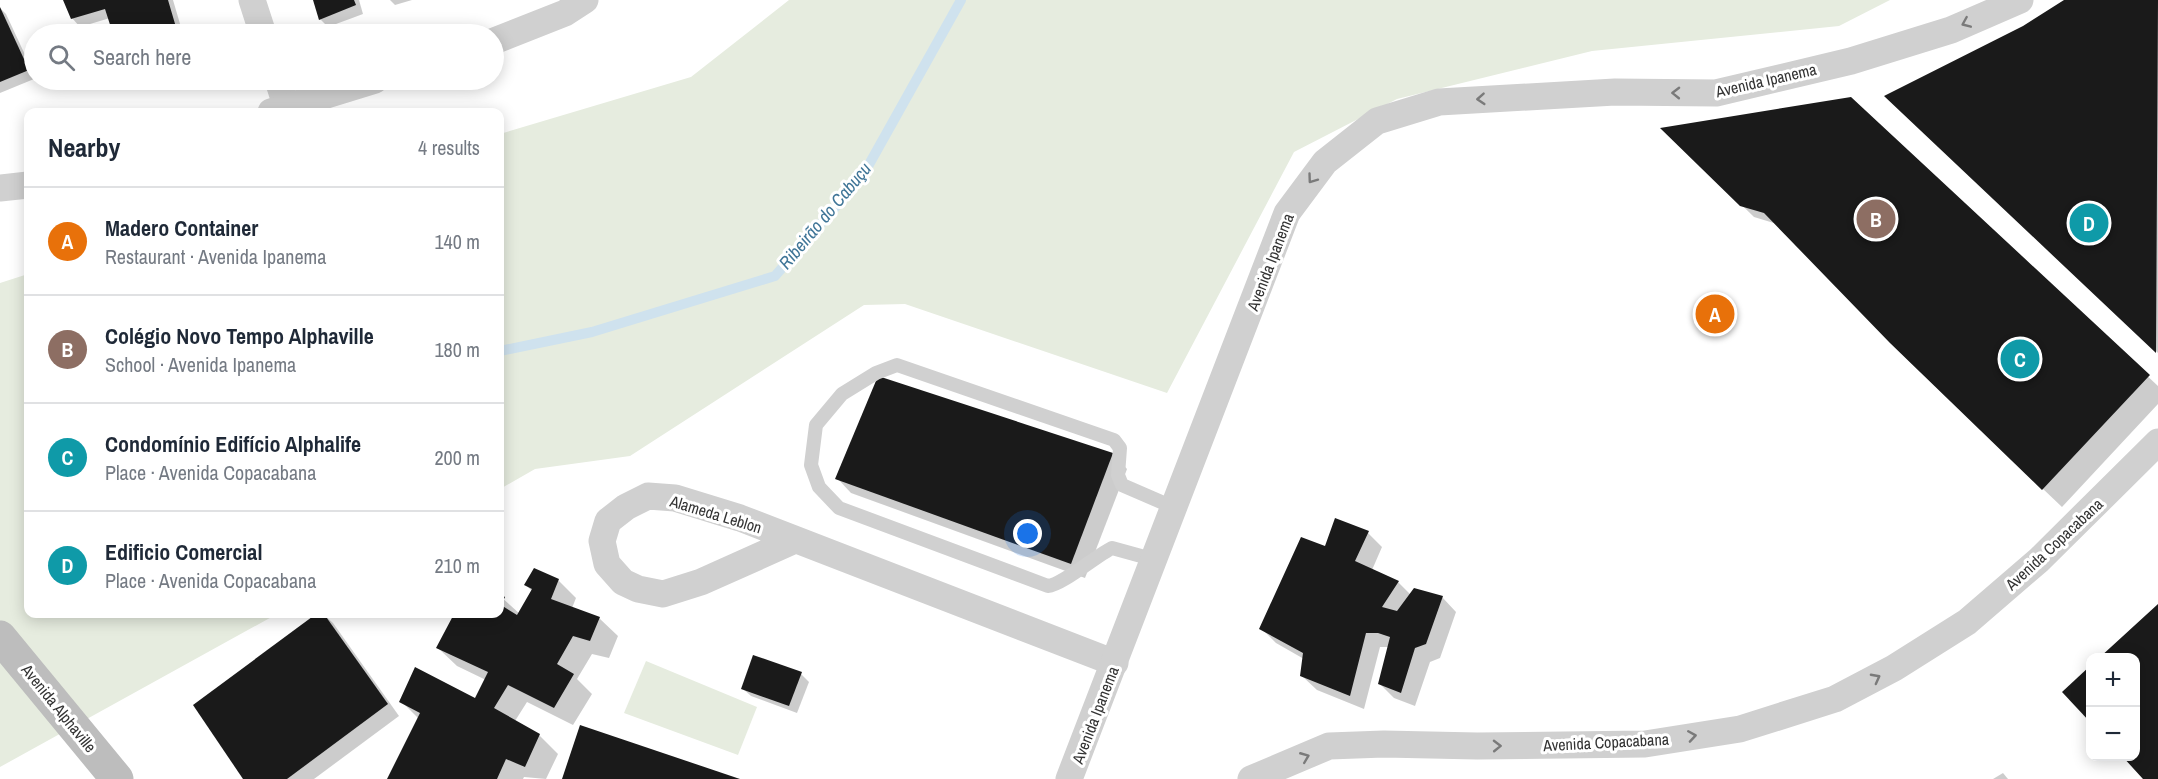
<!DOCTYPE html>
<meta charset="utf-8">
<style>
body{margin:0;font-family:"Archivo Narrow",sans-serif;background:#f6f6f7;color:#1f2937}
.controls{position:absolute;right:18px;bottom:18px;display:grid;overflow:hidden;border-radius:12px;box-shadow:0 3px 15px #0003}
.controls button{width:54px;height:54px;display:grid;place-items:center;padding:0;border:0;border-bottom:2px solid #e0e1e3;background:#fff;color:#1f2937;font:30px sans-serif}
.you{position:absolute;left:1028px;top:534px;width:21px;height:21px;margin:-15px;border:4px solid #fff;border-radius:50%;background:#1a73e8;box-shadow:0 0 0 9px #1a73e833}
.badge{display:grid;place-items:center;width:39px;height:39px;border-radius:50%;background:#7c3aed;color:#fff;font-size:20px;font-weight:700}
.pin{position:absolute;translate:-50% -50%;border:3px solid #fff;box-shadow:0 2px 6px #0006}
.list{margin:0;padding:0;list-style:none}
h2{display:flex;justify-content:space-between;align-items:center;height:78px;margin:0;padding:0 24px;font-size:26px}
h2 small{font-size:20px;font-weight:400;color:#747a83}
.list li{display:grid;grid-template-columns:39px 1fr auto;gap:18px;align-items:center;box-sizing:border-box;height:108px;padding:0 24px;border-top:2px solid #e0e1e3}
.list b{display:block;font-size:22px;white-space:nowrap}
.list p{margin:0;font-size:20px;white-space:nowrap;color:#747a83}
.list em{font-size:20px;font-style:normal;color:#747a83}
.icon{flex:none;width:33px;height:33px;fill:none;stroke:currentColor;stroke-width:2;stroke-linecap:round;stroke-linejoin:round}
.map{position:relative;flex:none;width:2158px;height:779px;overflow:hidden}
.search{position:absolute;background:#fff;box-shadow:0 3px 15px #0003;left:24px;top:24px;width:480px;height:66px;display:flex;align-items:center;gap:15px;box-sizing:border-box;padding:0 21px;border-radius:33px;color:#747a83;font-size:22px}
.panel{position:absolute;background:#fff;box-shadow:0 3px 15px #0003;left:24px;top:108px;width:480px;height:510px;border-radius:12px}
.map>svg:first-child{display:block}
.green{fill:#e6ecdf}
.shadow{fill:#0003}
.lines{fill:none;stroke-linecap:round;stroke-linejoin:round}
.stream{stroke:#cfe2ee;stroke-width:10}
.building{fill:#1a1a1a}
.service{stroke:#d0d0d0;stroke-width:14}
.minor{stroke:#d0d0d0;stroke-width:27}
.secondary{stroke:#bdbdbd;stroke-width:33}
.oneway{stroke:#7a7a7a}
.labels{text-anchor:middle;stroke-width:6;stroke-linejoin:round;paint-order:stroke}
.street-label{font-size:16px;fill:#333;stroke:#fff}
.water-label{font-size:18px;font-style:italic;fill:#3f7597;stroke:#fff}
</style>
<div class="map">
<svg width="2158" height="779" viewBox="0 0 2158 779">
<rect width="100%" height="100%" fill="#fff"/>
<g class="green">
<path d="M789 0H1890L1839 26 1592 51 1397 99 1294 152 1167 393 905 304 864 305 630 456 535 469 500 489V134L691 77Z"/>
<path d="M28 274V614H277L0 767V283Z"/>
<path d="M646 661 757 707 738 755 624 713Z"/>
</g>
<g class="shadow">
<path d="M65 0H173L183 34H115L110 18 80 27 72 18Z"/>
<path d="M314 0H359L363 14 328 27 320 19Z"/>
<path d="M390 0H412L395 5Z"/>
<path d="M2066 0H2158V353L1900 110Z"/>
<path d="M0 8 6 14 34 74V79L0 93Z"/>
<path d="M1851 99 2158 386V404L2062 507 1910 362 1777 224 1754 217 1664 129Z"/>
<path d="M879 378 1113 454 1127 469 1085 578 851 493 837 478Z"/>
<path d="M1368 533 1382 547 1372 570 1398 582 1411 595 1442 597 1456 612 1440 658 1430 662 1415 706 1394 698 1380 684 1389 647H1380L1364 709 1317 690 1302 676 1304 659 1276 643 1261 628 1326 548Z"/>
<path d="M558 580 576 598 572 608 599 618 618 636 609 658 592 654 577 679 592 694 573 725 527 702 515 721 539 735 558 754 546 779 524 777 523 779H389L419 719 401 701 475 700 486 680 457 666 438 648 456 614H500V596L520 614 533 592 526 585Z"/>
<path d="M2158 606V779H2145L2136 756V658Z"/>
<path d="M318 614H323L333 623 399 716 314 779H245L195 705Z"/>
<path d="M2090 668V720L2064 692Z"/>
<path d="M801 674 809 682 797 713 751 696 742 688Z"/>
<path d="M2003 773 2008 779H1993Z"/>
</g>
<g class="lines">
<path class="stream" d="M500 351 592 332 775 276 862 177 961 0"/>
</g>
<g class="building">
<path d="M63 0H168L178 34H113L105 9 71 19Z"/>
<path d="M313 0H354L356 5 319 20Z"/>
<path d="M2064 0H2158L2156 353 1884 96 2023 26Z"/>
<path d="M0 7 29 70 0 82Z"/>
<path d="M1851 97 2150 375 2042 490 1890 343 1764 213 1740 206 1660 128Z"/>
<path d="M878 376 1113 453 1071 564 835 479Z"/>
<path d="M1335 518 1369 531 1355 561 1399 581 1382 607 1397 611 1414 588 1443 596 1426 644 1415 648 1401 693 1378 684 1390 637 1378 633H1366L1350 696 1300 676 1303 653 1259 629 1301 537 1325 546Z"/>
<path d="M534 568 559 579 551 599 600 617 590 641 573 636 557 664 574 674 554 708 508 685 494 708 540 734 525 767 506 759 497 779H387L420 713 399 702 415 667 475 698 488 672 436 648 454 614H500V594L505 597 501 605 517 615 532 589 524 585Z"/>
<path d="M2158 604V779H2143L2122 756H2136V658H2099Z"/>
<path d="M316 614H324L388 704 287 779H243L193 705Z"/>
<path d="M753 655 802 672 789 706 741 689Z"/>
<path d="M2090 666V722L2062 692Z"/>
<path d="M580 725 740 779H562Z"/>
</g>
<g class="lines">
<path class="service" d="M1152 559 1112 548C1096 556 1062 585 1048 586L839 508 819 487 811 465 816 425 842 394 876 373 897 365 1114 440 1120 448 1118 475 1122 485 1175 508"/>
<g class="minor">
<path d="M252 0 263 34"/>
<path d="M494 41 565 13 585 0"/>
<path d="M278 80 287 108"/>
<path d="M271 112 375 80"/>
<path d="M0 188 28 185"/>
<path d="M795 540 701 582 663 594 638 589 623 582 607 564 602 541 608 521 626 507 648 496 675 498 740 518 1115 663"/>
<path d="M1069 779 1287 213 1325 162 1377 121 1439 102 1615 92 1716 93 1851 61 1951 30 2020 0"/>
<path d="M1251 779 1329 746 1384 744 1477 746 1645 744 1740 729 1835 699 1894 668 1967 622 2039 560 2158 442"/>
</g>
<path class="secondary" d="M0 637 117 779"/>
</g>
<defs><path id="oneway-chevron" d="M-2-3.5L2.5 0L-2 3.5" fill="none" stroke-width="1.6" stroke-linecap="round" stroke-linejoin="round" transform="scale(1.5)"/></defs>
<g class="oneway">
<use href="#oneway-chevron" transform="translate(1966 23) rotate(157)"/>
<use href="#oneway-chevron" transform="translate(1676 93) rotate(-179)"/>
<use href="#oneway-chevron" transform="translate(1481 99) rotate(176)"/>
<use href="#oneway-chevron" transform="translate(1312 179) rotate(126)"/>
<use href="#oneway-chevron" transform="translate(1876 678) rotate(-28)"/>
<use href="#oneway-chevron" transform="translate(1692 736) rotate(-9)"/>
<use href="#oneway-chevron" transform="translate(1497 746) rotate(-1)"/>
<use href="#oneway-chevron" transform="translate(1305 757) rotate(-22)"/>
</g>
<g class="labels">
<g class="street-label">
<text transform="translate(1766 80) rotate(-13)" y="6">Avenida Ipanema</text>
<text transform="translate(1270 262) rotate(-69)" y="6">Avenida Ipanema</text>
<text transform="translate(716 514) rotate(17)" y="6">Alameda Leblon</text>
<text transform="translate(2054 544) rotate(-43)" y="6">Avenida Copacabana</text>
<text transform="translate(59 708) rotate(51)" y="6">Avenida Alphaville</text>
<text transform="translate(1095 715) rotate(-69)" y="6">Avenida Ipanema</text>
<text transform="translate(1606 742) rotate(-3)" y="6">Avenida Copacabana</text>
</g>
<g class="water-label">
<text transform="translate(825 216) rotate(-50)" y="6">Ribeirão do Cabuçu</text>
</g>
</g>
</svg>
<div class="controls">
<button>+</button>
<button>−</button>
</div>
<div class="you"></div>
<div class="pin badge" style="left:1715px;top:314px;background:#e8710a">A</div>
<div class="pin badge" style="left:1876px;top:219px;background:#8d6e63">B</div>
<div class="pin badge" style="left:2020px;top:359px;background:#0f9aa8">C</div>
<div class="pin badge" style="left:2089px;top:223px;background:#0f9aa8">D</div>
<div class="search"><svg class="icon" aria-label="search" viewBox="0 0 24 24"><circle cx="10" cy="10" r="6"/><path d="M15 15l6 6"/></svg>Search here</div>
<section class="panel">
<h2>Nearby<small>4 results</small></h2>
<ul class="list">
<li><span class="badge" style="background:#e8710a">A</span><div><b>Madero Container</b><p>Restaurant · Avenida Ipanema</p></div><em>140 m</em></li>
<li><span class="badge" style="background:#8d6e63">B</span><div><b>Colégio Novo Tempo Alphaville</b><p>School · Avenida Ipanema</p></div><em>180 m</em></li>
<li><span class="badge" style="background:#0f9aa8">C</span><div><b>Condomínio Edifício Alphalife</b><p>Place · Avenida Copacabana</p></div><em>200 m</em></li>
<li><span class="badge" style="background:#0f9aa8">D</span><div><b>Edificio Comercial</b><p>Place · Avenida Copacabana</p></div><em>210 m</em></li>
</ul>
</section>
</div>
